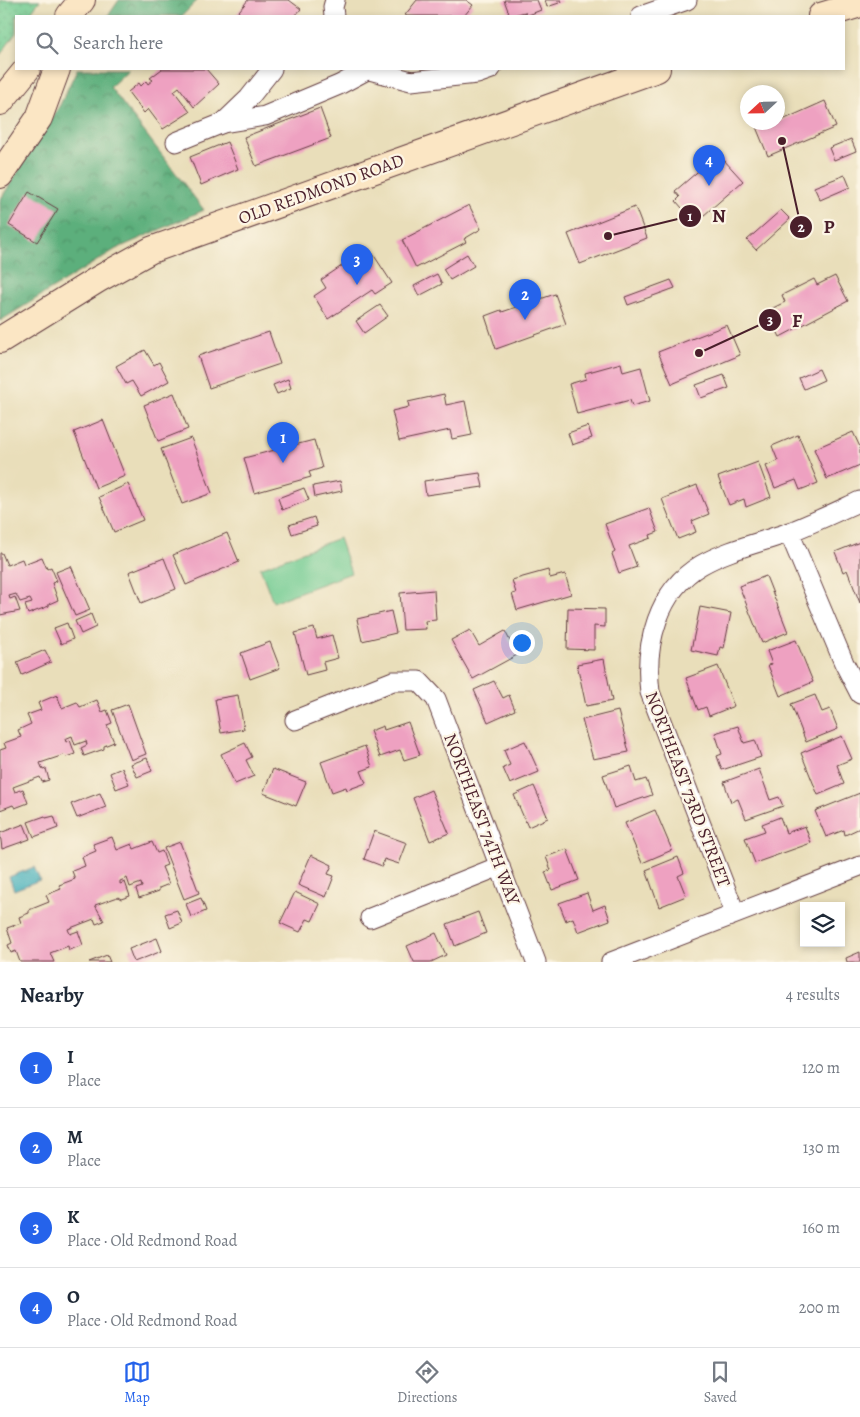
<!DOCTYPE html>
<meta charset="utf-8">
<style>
body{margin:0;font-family:Alegreya,serif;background:#f2f2f3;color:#1f2937}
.controls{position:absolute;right:15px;bottom:15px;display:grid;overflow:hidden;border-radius:0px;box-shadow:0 2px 8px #0003}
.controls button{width:45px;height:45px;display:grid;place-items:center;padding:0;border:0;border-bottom:1px solid #e0e1e3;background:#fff;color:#1f2937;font:25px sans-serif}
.compass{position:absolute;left:740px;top:85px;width:45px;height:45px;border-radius:50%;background:#fff;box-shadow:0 2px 8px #0003;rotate:248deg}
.you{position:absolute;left:521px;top:642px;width:18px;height:18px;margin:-12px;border:4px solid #fff;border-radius:50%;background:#1a73e8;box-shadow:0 0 0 8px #1a73e833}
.badge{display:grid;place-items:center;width:32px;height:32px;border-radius:50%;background:#2563eb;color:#fff;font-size:16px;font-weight:700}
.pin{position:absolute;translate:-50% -41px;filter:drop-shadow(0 1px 2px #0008)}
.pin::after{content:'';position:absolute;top:26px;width:18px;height:15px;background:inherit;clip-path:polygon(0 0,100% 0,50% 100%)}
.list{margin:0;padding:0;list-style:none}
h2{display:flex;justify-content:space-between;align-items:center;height:65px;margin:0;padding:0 20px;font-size:21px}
h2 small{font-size:16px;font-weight:400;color:#747a83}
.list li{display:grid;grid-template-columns:32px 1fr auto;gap:15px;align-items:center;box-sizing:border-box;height:80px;padding:0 20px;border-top:1px solid #e0e1e3}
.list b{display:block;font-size:19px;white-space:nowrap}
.list p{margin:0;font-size:16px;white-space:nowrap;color:#747a83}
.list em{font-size:16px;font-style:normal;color:#747a83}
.icon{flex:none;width:28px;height:28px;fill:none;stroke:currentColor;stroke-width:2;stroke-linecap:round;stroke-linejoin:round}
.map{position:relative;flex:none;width:860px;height:962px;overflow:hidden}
.search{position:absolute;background:#fff;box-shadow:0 2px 8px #0003;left:15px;right:15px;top:15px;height:55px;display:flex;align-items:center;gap:12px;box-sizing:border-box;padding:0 18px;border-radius:0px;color:#747a83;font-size:19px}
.sheet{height:385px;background:#fff}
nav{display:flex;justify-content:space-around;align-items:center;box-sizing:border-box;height:70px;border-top:1px solid #e0e1e3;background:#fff;font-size:14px;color:#747a83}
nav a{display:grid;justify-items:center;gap:2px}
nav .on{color:#2563eb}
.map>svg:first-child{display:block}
.grass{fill:url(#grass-dots);stroke:#5e755e}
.forest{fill:url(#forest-crowns);stroke:#536753}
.pitch{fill:#71cb91;stroke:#5e755e}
.water{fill:url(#water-ripples);stroke:#446672}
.building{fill:#eea1c1}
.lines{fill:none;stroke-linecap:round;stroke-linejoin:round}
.street-casing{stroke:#623c40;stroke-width:21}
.secondary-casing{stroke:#623c40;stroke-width:28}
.street{stroke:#fff;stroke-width:19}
.secondary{stroke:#fbe6c4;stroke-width:26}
.labels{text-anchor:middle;stroke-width:4.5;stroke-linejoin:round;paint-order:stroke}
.street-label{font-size:18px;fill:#4a1f2b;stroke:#fcf5e5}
.leader{fill:none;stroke:#4a1f2b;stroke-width:2}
.callout-dot{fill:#4a1f2b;stroke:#fcf5e5;stroke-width:2}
.mark-label{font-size:15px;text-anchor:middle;font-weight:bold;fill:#fff}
.callout-label{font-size:19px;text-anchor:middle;font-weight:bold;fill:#4a1f2b;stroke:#fcf5e5;stroke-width:4.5;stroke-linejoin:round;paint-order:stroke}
</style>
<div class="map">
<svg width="860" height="962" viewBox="0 0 860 962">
<defs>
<pattern id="grass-dots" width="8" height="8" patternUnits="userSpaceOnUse" patternTransform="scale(1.25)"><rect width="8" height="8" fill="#71cb91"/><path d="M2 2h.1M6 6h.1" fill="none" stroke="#63ae7d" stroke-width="1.8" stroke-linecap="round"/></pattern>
<pattern id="forest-crowns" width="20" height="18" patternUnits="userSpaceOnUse" patternTransform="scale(1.25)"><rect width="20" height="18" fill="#5caf7b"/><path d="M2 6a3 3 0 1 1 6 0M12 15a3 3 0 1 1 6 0" fill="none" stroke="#4e8e65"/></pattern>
<pattern id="water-ripples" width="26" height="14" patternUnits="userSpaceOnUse" patternTransform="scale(1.25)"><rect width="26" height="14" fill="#3eadb9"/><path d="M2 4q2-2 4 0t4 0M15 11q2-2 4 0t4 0" fill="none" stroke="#368c97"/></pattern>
</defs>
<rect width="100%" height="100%" fill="#fcf5e5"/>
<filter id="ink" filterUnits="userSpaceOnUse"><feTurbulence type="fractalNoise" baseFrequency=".02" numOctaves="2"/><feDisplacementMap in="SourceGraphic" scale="10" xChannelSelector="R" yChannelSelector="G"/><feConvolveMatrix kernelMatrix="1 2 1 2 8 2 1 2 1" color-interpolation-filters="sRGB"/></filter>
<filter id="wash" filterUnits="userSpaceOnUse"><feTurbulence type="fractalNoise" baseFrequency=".0096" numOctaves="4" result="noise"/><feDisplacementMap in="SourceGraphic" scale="20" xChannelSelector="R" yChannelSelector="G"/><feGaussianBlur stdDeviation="1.12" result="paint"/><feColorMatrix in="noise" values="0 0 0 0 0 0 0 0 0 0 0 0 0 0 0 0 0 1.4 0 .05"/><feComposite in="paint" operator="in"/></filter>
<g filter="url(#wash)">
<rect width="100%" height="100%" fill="#e9deba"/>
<path class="grass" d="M0 0H40L28 16H16V33L0 55Z"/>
<g class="forest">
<path d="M119 0H198L182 16H108Z"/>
<path d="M77 69H129L110 87 204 210 116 249 0 321V200L60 105Z"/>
</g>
<path class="pitch" d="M339 538 351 573 273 602 260 568Z"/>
<path class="water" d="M34 867 40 880 14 890 9 877Z"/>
<g id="blocks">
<g class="building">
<path d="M248 0H289L301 9 295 16H235Z"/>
<path d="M417 0H466L473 5 464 16H407L405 15Z"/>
<path d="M504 0H537L541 10 526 16 525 12 510 16Z"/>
<path d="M545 0H561L562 2 547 7Z"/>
<path d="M162 69H206L219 84 194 107 179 87 174 91 190 112 163 129 148 109 144 113 128 92 139 83 141 86 146 81 148 84 153 80 150 78Z"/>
<path d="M825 101 836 127 768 156 756 127 766 122H778Z"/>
<path d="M320 108 331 138 256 166 244 137Z"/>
<path d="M851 139 856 151 834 160 829 148Z"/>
<path d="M227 142 238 169 201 185 190 157Z"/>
<path d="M723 159 743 181 695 223 676 201 680 197 675 191 703 167 708 173Z"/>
<path d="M845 175 850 187 820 200 814 187Z"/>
<path d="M29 192 58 209 37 242 9 225Z"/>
<path d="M469 205 481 229 464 239 466 242 416 268 402 240Z"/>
<path d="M635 207 647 238 580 264 568 234Z"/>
<path d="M781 210 790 219 756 250 747 240Z"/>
<path d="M373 254 392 283 375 294 372 290 328 319 314 296 326 288 321 280 352 259 356 265Z"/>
<path d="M467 254 474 266 450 280 443 269Z"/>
<path d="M437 274 442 284 419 296 414 286Z"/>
<path d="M835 276 848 301 780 337 767 311 785 302 782 295 814 279 817 285Z"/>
<path d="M671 280 675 288 628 305 625 297Z"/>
<path d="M555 294 566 324 496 349 485 316 501 310 502 312Z"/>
<path d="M380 305 388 316 364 333 356 321Z"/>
<path d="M727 325 740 355 672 384 658 352Z"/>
<path d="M269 332 280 364 209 388 198 356Z"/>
<path d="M145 350 154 365 159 362 169 381 141 396 132 381 126 384 116 366Z"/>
<path d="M621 363 623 372 641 367 650 401 632 406 630 400 577 414 569 384 586 379 585 373Z"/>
<path d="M819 369 824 380 804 389 799 378Z"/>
<path d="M724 375 729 388 701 398 696 385Z"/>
<path d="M288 379 291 388 277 394 273 385Z"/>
<path d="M174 393 188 429 158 441 144 405Z"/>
<path d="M444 394 446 405 465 401 472 435 452 439 450 430 399 441 392 411 409 407 408 402Z"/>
<path d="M103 420 125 476 96 488 74 432Z"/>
<path d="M588 426 592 438 572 445 568 433Z"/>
<path d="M853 432 860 447V465L827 479 814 449Z"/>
<path d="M798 435 818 483 800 490 796 480 775 488 766 466 778 461 772 446Z"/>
<path d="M191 438 212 493 182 504 161 449Z"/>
<path d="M314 440 322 468 309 472 311 477 254 493 244 458Z"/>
<path d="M758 462 771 497 746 507 744 499 729 505 718 477Z"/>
<path d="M480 473 483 487 426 495 424 481Z"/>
<path d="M340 481 342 491 315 497 313 486Z"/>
<path d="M128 484 143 520 114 532 99 497Z"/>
<path d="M697 485 709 514 692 521 696 532 678 539 662 499Z"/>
<path d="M304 488 309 500 282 510 278 498Z"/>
<path d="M649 508 658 532 650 535 651 538 629 546 637 567 619 573 612 554 615 552 605 524Z"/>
<path d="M314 517 317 526 292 534 289 525Z"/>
<path d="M227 533 239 562 186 585 173 555Z"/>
<path d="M860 542V603L847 570 843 572 835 552Z"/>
<path d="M0 553H2L7 565 22 559 24 564 42 557 47 569 51 567 57 581 52 583 58 600 49 604V606L28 614 25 605 32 603 30 599 20 602 16 594 9 596 10 599 15 597 20 611 0 615Z"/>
<path d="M164 558 176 589 141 603 129 572Z"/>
<path d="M71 566 90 610 75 616 56 572Z"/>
<path d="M548 570 550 578 565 574 571 594 517 610 512 594 516 593 512 580Z"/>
<path d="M766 576 788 632 762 643 739 586Z"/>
<path d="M434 590 436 620 425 621 426 629 403 630 400 593Z"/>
<path d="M700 607 731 613 724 648 720 647 718 656 691 650Z"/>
<path d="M568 608 605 609V627L594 626V650L567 649Z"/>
<path d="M391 611 396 633 362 641 357 619Z"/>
<path d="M91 614 96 627 81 634 75 621Z"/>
<path d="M67 623 73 639 61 644 54 628Z"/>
<path d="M314 628 317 639 332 635 338 658 323 662 325 670 306 675 295 633Z"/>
<path d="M470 630 479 646 505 631 517 655 473 679 451 640Z"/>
<path d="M796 640 813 682 780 696 768 665 772 664 767 651Z"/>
<path d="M270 642 280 668 250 679 241 653Z"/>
<path d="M45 650 51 662 22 675 17 662Z"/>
<path d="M604 659 612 701 586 706 577 664Z"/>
<path d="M718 666 734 706 709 716 706 707 698 710 686 678Z"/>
<path d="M494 681 503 698 509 695 515 710 488 722 474 690Z"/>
<path d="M57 695 62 708 77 702 80 707 97 700 102 712 107 710 112 723 107 725 114 742 104 746V749L84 756 81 748 87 745 86 741 75 745 72 736 65 739 66 742 70 740 75 754 66 757 64 755 40 763 43 770 46 769 49 780 42 782 40 777 13 787 15 792 23 789 28 803 15 808 13 805 0 810V750L6 748 4 743 21 737 18 730 31 724 27 715 41 710 38 703Z"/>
<path d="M238 695 244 729 221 733 215 699Z"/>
<path d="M815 695 822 712 830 709 838 729 806 742 791 704Z"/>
<path d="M128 704 146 754 131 760 112 710Z"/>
<path d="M618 711 629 752 593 759 582 720Z"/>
<path d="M408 722 420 755 404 760 400 750 380 757 370 731 383 726 384 730Z"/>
<path d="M738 726 744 743 755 740 761 757 722 770 717 756 722 754 715 733Z"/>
<path d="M842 736 852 759 837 765 844 784 818 795 801 753Z"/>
<path d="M525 741 539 772 510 784 503 768 510 765 504 750Z"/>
<path d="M245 743 252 757 246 760 254 776 235 784 221 754Z"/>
<path d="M365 746 372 767 361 771 366 783 347 790 346 787 332 792 321 762Z"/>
<path d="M147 758 152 771 137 777 131 764Z"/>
<path d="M631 766 636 782 646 779 652 795 614 808 603 775Z"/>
<path d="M122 768 129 784 116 789 110 773Z"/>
<path d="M273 769 306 782 296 806 263 793Z"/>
<path d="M759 769 770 800 779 797 783 806 746 819 738 799 731 802 724 782Z"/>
<path d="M534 786 548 818 528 827 514 795Z"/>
<path d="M431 790 449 833 430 841 413 798Z"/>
<path d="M100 793 106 807 77 818 71 804Z"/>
<path d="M860 793V828L845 835 844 830 826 837 815 811Z"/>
<path d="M655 810 672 850 642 863 625 823Z"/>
<path d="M45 816 46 818 54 816 58 828 34 837 28 822Z"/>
<path d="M780 817 786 833 805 826 811 843 755 863 745 838 765 831 762 824Z"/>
<path d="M24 824 30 839 2 849 0 833Z"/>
<path d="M374 831 407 843 399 864 384 859 382 866 364 859Z"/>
<path d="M112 837 117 850 132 844 134 849 152 842 157 853 162 851 167 865 162 867 169 884 159 888V891L139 898 136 889 142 887 141 883 130 887 127 878 120 881V884L125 882 130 896 121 899 118 897 95 905 104 921 96 924 94 919 68 929 70 934 78 931 83 945 69 950 68 946 50 953 54 962H20L16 951 11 953 8 945 12 943 7 928 21 923 19 917 29 913V910L49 902 46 895 61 889 59 885 75 879 72 871 85 866 82 857 96 851 93 844Z"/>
<path d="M180 842 199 893 184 899 164 848Z"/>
<path d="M567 849 579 880 552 890 545 872 551 870 546 857Z"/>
<path d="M311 855 332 865 328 874 334 876 326 897 298 885Z"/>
<path d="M678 857 684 873 678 876 686 896 659 907 646 870Z"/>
<path d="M295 892 320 904 312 921 307 919 300 932 280 923Z"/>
<path d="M587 893 593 910 605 905 610 920 578 932 573 918 566 921 559 903Z"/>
<path d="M201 898 206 911 191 917 186 904Z"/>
<path d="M177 910 182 923 170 928 165 914Z"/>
<path d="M478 912 486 933 455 946 447 924Z"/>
<path d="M436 933 446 955 431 962H414L407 946Z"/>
<path d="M157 938 162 951 134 962 129 949Z"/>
<path d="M860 952V962H847L846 958Z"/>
<path d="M107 955 110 962H89Z"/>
</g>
</g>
</g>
<g filter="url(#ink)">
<use href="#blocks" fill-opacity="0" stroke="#623c40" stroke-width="1"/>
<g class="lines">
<g class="street-casing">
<g id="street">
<path d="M334 16 333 7 335 0"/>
<path d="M641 16 687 0"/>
<path d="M272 69 249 98 223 123 265 116 339 85 367 70"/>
<path d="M366 69 411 81 477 74 491 69"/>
<path d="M176 142 223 123"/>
<path d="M789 532 844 663 860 694"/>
<path d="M295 720 393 681H419L436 699 536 962"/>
<path d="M735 913 650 692C644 645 658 590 701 565 727 550 759 543 787 533 811 524 836 512 860 501"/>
<path d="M370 918 500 866"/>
<path d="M611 962 860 866"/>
</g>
</g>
<g class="secondary-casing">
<g id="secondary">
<path d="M69 16 82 0"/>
<path d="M821 16 860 4"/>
<path d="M0 102 27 69"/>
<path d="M0 175 39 118 57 69"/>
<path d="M0 340 97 280 151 250 657 69"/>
</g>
</g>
<use href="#street" class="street"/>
<use href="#secondary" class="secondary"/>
</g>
</g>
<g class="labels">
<g class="street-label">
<text transform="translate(321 189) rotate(-20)" y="6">OLD REDMOND ROAD</text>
<text transform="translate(688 789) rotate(69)" y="6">NORTHEAST 73RD STREET</text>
<text transform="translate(482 819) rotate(69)" y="6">NORTHEAST 74TH WAY</text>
</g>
</g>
<path class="leader" d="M608 236L690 216M782 141L801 227M699 353L770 320"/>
<g class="callout-dot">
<circle cx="608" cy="236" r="5"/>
<circle cx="782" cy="141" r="5"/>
<circle cx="699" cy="353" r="5"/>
<circle cx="690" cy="216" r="12"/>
<circle cx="801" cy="227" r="12"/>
<circle cx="770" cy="320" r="12"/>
</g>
<g class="mark-label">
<text x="690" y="221">1</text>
<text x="801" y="232">2</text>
<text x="770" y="325">3</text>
</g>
<g class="callout-label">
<text x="719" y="222">N</text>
<text x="829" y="233">P</text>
<text x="797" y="327">F</text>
</g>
</svg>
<div class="controls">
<button><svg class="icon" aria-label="layers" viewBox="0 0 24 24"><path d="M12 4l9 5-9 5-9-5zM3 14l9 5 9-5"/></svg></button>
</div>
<svg class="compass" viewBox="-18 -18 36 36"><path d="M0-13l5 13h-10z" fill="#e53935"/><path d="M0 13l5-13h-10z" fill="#747a83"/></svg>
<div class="you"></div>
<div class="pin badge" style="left:283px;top:463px">1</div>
<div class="pin badge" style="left:525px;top:320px">2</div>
<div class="pin badge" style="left:357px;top:285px">3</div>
<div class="pin badge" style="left:709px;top:186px">4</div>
<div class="search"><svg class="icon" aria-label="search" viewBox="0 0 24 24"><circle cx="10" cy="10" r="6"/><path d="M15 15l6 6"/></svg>Search here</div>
</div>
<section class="sheet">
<h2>Nearby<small>4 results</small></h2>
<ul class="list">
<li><span class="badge">1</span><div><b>I</b><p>Place</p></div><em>120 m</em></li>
<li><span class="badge">2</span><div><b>M</b><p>Place</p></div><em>130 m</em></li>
<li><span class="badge">3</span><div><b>K</b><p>Place · Old Redmond Road</p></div><em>160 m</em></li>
<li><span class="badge">4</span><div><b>O</b><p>Place · Old Redmond Road</p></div><em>200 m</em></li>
</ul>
</section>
<nav>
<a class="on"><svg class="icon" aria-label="map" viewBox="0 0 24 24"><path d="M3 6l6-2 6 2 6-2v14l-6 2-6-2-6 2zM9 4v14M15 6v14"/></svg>Map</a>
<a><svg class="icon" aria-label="directions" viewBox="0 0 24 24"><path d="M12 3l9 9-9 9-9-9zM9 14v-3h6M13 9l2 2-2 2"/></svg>Directions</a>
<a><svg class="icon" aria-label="saved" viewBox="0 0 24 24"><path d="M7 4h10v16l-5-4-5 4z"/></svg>Saved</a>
</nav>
